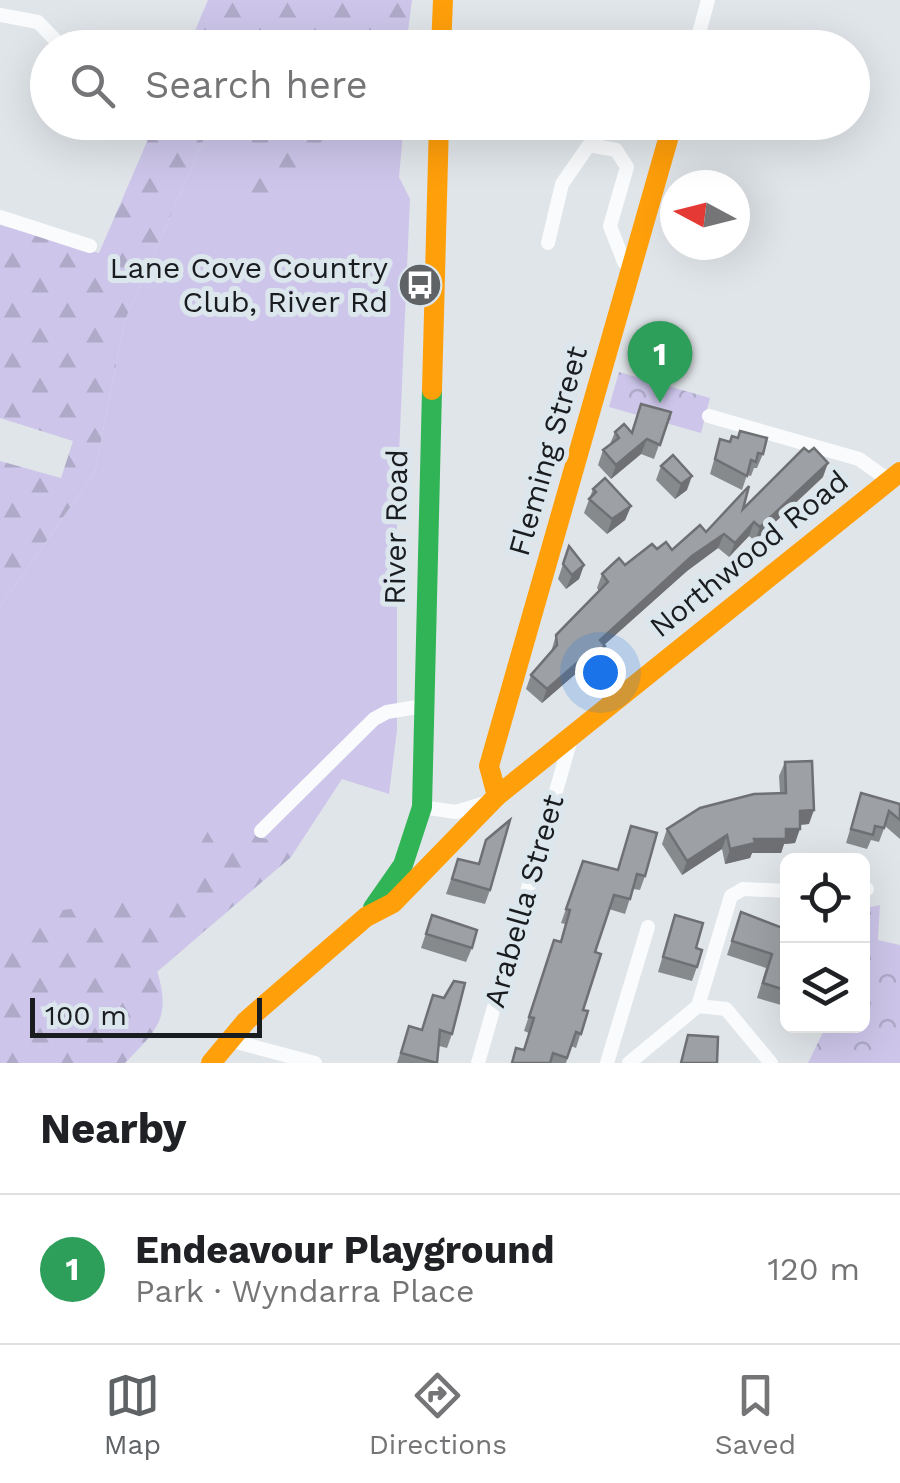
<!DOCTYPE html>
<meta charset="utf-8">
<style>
body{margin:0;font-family:"Work Sans",sans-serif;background:#f6f6f6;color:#202124}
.controls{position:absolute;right:30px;bottom:30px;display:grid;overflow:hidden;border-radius:15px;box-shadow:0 10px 40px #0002}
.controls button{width:90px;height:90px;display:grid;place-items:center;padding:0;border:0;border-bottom:2px solid #e0e0e0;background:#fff;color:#202124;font:50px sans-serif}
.compass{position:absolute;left:660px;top:170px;width:90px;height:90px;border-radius:50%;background:#fff;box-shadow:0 10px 40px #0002;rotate:277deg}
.scale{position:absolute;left:30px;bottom:25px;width:232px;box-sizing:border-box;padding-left:10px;border:5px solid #1a1d20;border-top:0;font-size:28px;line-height:35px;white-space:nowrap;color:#1a1d20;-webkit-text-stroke:8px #dce6ed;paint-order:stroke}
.you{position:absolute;left:600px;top:672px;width:35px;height:35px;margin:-25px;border:8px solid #fff;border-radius:50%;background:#1a73e8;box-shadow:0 0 0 15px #1a73e833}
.badge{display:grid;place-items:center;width:65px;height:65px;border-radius:50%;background:#5f6366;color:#fff;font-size:32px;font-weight:700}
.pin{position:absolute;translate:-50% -82px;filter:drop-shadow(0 2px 5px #0008)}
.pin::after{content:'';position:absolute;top:52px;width:35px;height:30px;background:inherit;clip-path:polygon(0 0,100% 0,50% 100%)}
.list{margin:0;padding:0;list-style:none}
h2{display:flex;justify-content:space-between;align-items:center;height:130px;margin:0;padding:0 40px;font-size:42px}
h2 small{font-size:32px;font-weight:400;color:#757577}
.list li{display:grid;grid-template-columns:65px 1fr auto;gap:30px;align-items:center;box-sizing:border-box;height:150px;padding:0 40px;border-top:2px solid #e0e0e0}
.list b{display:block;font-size:38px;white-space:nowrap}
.list p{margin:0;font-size:32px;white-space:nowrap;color:#757577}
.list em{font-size:32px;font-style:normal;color:#757577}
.icon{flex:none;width:55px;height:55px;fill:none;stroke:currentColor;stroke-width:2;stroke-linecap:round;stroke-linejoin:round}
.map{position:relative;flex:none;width:900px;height:1063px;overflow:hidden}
.search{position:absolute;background:#fff;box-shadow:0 10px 40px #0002;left:30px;right:30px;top:30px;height:110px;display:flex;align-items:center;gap:25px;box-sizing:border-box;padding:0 35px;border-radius:55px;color:#757577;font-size:38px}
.sheet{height:280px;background:#fff}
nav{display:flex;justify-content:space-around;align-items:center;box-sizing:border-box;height:140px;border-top:2px solid #e0e0e0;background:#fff;font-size:28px;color:#757577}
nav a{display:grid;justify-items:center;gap:5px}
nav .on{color:#5f6366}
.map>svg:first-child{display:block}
.grass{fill:#cdc6ea}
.forest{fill:url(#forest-firs)}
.park{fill:url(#park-crowns)}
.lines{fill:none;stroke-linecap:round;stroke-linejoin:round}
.street{stroke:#fafbfc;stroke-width:14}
.fast{stroke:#30b455;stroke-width:20}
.slow{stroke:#ff9f0a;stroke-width:20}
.wall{fill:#878a8d}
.shaded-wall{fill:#6e7073}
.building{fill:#9da0a4;stroke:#6e7073;stroke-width:2.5}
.labels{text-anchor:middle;stroke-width:10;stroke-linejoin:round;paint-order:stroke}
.poi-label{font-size:30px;fill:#1a1d20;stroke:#dce6ed;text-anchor:end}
.street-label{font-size:30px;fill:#1a1d20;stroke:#dce6ed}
</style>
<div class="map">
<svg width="900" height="1063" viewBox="0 0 900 1063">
<defs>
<pattern id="forest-firs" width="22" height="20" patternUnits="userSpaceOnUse" patternTransform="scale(2.5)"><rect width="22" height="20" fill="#cdc6ea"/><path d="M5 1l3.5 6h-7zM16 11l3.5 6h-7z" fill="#afaac8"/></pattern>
<pattern id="park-crowns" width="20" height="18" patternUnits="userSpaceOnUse" patternTransform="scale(2.5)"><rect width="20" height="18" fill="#cdc6ea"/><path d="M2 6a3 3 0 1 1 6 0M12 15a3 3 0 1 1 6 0" fill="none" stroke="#afaac8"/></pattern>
</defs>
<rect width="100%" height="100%" fill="#e0e5e9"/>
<path class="grass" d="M211 123H404L399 177 410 199 397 501V730L389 794 342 779 291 857 157 972 0 1063V607L95 472 125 320Z"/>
<g class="forest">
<path d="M208 0H412L406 47H367L355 38 352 47H188Z"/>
<path d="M155 123H211L125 320 95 472 0 607V461L61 478 73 441 0 418V225L99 253Z"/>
<path d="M241 123V122L338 123 253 218Z"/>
<path d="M244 821 261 838 281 842 291 857 157 971C172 1019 156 1031 125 1063H0V938L55 911 154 898 177 886 209 829Z"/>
</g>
<g class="park">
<path d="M619 372 710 398 701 433 609 407Z"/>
<path d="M880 905 878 940 900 945V1063H808L826 1026H862L866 908Z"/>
</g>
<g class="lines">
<g class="street">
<path d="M0 15 38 22 63 48"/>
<path d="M695 48 708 0"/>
<path d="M0 217 90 246"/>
<path d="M548 243 562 184 589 145 616 150 627 167 610 226 624 262 632 266"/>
<path d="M709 416 859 459 887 479"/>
<path d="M422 807 456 812 485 803"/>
<path d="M261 831 374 719 387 712 423 706"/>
<path d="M862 889H867"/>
<path d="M698 1006 731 896 743 889 788 891"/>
<path d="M229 1040 315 1063"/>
<path d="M478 1063 571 739"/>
<path d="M607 1063 648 927"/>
<path d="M629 1063 698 1006 726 1009 771 1063"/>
</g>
<path class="fast" d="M373 908 403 865 422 807 432 390"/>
<g class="slow">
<path d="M441 48 443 0"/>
<path d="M432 390 439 122"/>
<path d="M497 796 489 766 673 122"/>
<path d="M211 1063 246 1021 366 917 393 903 497 796 900 472"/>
</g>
</g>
<g class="wall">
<path d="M641 404 671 412 654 459 641 454 611 479 598 465 603 450 610 444 615 432H631Z"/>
<path d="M720 439 763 454 757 468H754L751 476 747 475 742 490 710 474Z"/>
<path d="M661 466 687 490 675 499 656 480Z"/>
<path d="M823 477 755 541 749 536 729 557 718 548 687 571 604 645 599 660 584 673 580 670 542 703 526 689 531 675 551 652 556 635 599 591 597 588 602 574 625 565 657 549 672 550 706 532 743 509Z"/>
<path d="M593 489 631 506 625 520 607 534 584 513Z"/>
<path d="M569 546 584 565 579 579 566 589 558 579Z"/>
<path d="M785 762 809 824 800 825 795 843 784 844 781 853H752L750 858 725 864 722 849 682 875 662 844 667 829 780 793 779 776Z"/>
<path d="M861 793 900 804V839L885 826 879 842 871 840 867 849 846 843Z"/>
<path d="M631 826 645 876 640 890 633 889 625 914 609 909 595 952 583 1010 588 1011 576 1048 571 1046 566 1063H511L516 1048 524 1050 529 1033 524 1031 554 940 560 942 565 924 561 923 583 861 617 870Z"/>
<path d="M486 840 490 890 485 904 446 894 458 859 478 864Z"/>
<path d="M741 912 788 930V1007L757 998 766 968 727 955Z"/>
<path d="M432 915 472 948 466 962 421 948Z"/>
<path d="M675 915 696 948 697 967 692 981 658 972Z"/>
<path d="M444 998 452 1034 447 1048 439 1046 437 1063H397L409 1026 421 1030Z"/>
</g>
<g class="shaded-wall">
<path d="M647 439 641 454 611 479 616 465Z"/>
<path d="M828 463 823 477 755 541 760 527Z"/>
<path d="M692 476 687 490 675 499 681 484Z"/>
<path d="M631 506 625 520 607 534 612 519Z"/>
<path d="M754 522 749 536 729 557 735 543Z"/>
<path d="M724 534 718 548 687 571 594 654 600 640 692 556Z"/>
<path d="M584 565 579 579 566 589 572 575Z"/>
<path d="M605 646 599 660 584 673 589 659Z"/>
<path d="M586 655 580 670 542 703 547 689Z"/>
<path d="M814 810 809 824 795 825 800 811Z"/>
<path d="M786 829H800L795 843 784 844 781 853H752L750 858 725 864 730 849 754 839Z"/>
<path d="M727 835 722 849 682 875 687 861Z"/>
</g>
<g class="building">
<path d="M641 404 671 412 660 445 647 439 616 465 603 450 619 438 615 432 624 424 632 433Z"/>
<path d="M740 431 767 438 763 454 758 453 756 462 751 460 747 476 715 459 720 439 730 442 732 436 738 438Z"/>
<path d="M804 448 809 452 814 448 828 463 760 527 754 522 735 543 724 534 692 556 600 640 605 646 589 659 586 655 547 689 531 675 557 645 556 635 608 582 602 574 619 558 625 565 652 544 657 549 666 542 672 550 700 525 706 532 749 486 743 509Z"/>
<path d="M673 455 692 476 681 484 661 466Z"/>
<path d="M605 478 631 506 612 519 589 499 596 492 593 489Z"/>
<path d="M569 546 584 565 572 575 563 564Z"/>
<path d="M812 761 814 810 800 811V829H786V839H754L755 843 730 849 727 835 687 861 667 829 700 808 754 794 786 793 785 762Z"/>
<path d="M861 793 900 804V820L889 811 884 828 875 826 873 835 851 829Z"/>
<path d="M510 820 490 890 452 879 458 859 479 864 486 840Z"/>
<path d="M631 826 657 833 645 876 637 874 630 899 614 895 595 952 601 954 583 1010 588 1011 581 1034 576 1032 567 1058 553 1053 550 1063H512L516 1048 524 1050 534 1018 529 1017 554 940 561 942 570 910 566 909 583 861 618 870Z"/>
<path d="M741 912 788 930V991L763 983 772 954 732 941Z"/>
<path d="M432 915 477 930 472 948 426 934Z"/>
<path d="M675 915 703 923 696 948 702 950 697 967 663 957Z"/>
<path d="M454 981 465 983 452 1034 440 1030 437 1063 401 1053 409 1026 422 1030 433 995 444 998Z"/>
<path d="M688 1035 718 1037 717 1063H681Z"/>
</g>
<defs>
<g id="bus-disc" transform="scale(2.25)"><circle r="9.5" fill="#5f6366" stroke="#dce6ed"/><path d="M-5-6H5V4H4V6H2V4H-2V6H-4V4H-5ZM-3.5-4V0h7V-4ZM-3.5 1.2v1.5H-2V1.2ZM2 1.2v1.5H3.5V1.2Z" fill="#fff"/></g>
</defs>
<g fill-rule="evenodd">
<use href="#bus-disc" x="420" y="285"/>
</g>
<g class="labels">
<g class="poi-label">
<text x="388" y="278">Lane Cove Country<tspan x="388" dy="34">Club, River Rd</tspan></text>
</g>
<g class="street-label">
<text transform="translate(548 451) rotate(-74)" y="10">Fleming Street</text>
<text transform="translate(396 527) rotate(-89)" y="10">River Road</text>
<text transform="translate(749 554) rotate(-39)" y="10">Northwood Road</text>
<text transform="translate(524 901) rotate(-74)" y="10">Arabella Street</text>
</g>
</g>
</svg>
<div class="controls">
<button><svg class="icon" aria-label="locate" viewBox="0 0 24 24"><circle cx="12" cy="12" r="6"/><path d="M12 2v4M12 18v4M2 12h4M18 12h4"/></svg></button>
<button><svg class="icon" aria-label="layers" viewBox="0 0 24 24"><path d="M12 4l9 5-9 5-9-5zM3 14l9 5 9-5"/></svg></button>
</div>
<svg class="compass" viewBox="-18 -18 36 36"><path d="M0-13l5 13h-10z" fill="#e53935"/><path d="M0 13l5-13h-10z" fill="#757577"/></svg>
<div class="scale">100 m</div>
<div class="you"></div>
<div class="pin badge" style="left:660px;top:403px;background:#2e9e5b">1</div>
<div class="search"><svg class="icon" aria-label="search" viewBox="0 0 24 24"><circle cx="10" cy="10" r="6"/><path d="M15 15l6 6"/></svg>Search here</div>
</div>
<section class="sheet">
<h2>Nearby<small></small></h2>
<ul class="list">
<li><span class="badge" style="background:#2e9e5b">1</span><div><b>Endeavour Playground</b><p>Park · Wyndarra Place</p></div><em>120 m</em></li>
</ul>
</section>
<nav>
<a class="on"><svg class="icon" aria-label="map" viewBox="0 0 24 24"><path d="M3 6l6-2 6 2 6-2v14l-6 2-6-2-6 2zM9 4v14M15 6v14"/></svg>Map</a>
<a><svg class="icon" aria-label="directions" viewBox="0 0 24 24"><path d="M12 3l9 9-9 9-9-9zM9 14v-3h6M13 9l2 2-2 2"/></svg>Directions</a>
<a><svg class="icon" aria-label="saved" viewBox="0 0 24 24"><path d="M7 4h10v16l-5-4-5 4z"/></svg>Saved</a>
</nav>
